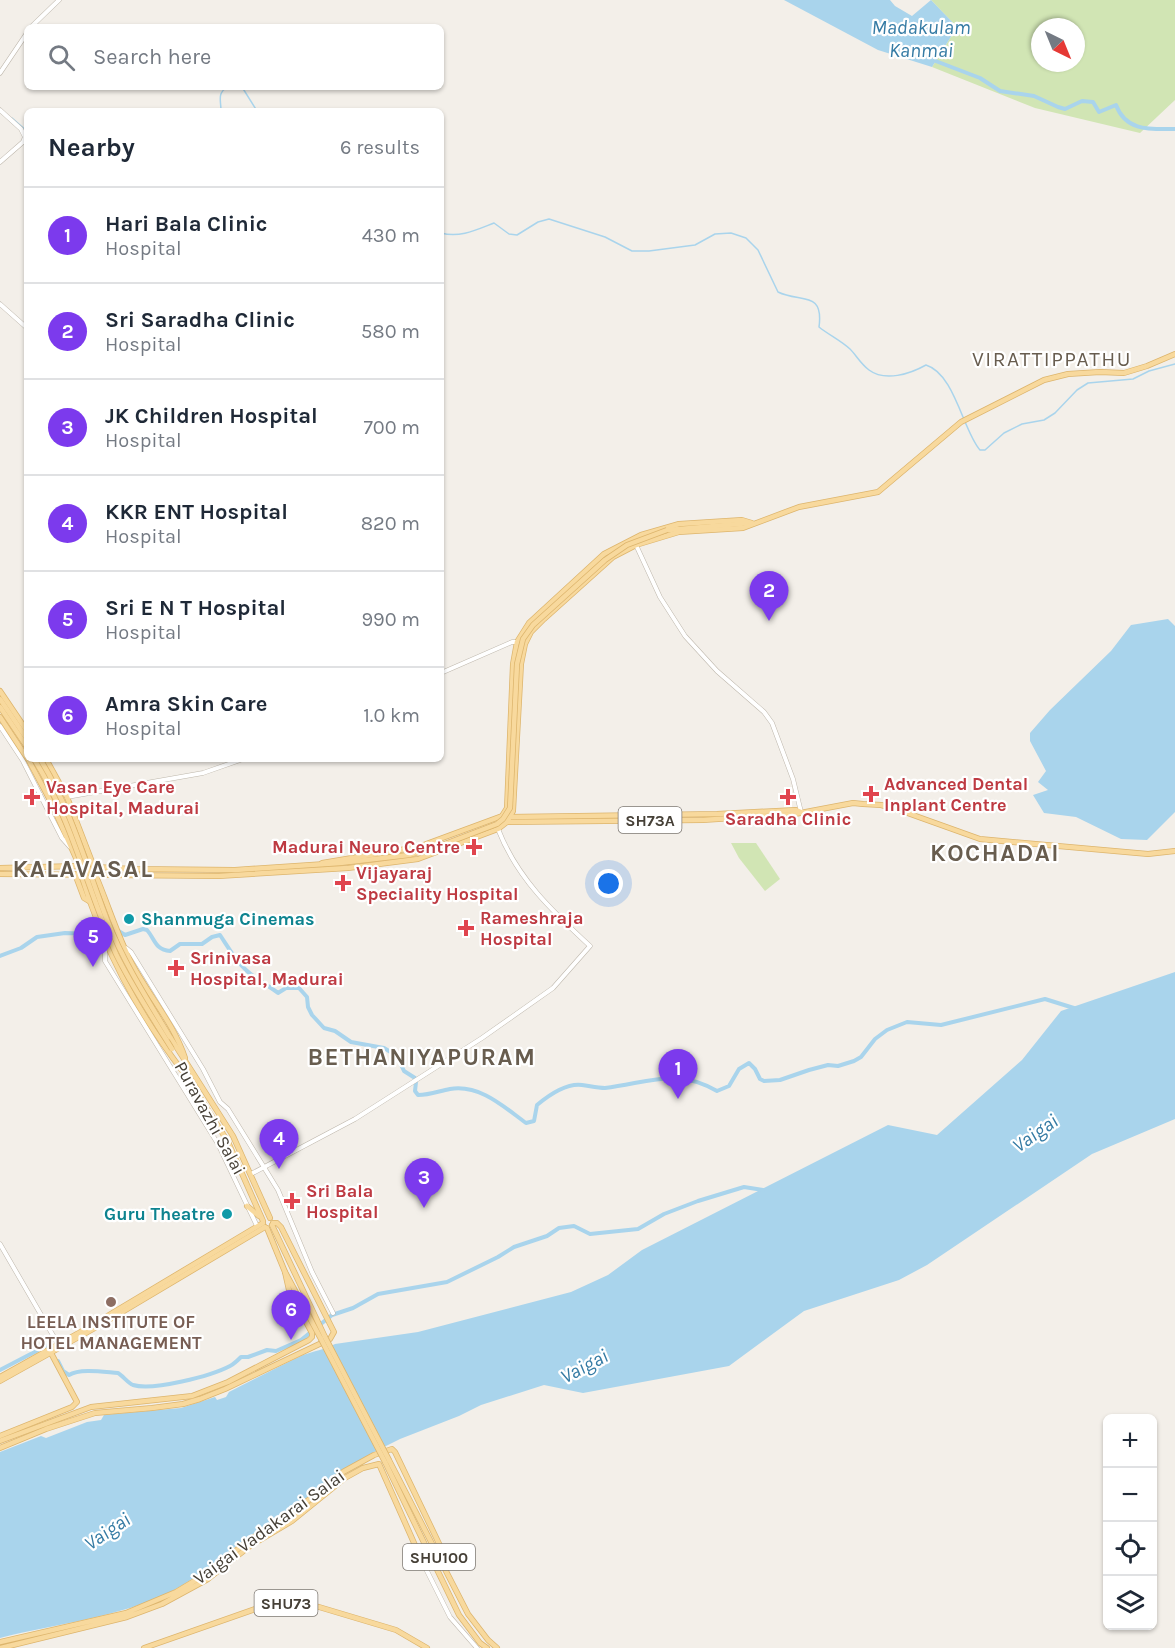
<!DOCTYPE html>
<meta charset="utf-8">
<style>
body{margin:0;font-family:Karla,sans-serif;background:#f2f2f3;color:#1f2937}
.controls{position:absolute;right:18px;bottom:18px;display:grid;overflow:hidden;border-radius:9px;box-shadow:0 2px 4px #0004}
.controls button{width:54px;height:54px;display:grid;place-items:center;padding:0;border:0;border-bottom:2px solid #e0e1e3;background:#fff;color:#1f2937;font:30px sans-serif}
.compass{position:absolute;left:1031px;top:18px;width:54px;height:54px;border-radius:50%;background:#fff;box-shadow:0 2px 4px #0004;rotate:137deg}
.you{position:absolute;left:609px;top:884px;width:21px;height:21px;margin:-15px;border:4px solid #fff;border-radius:50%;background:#1a73e8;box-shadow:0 0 0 9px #1a73e833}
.badge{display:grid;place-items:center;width:39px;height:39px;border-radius:50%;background:#7c3aed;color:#fff;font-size:20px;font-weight:700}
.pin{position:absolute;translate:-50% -50px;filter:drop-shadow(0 2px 3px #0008)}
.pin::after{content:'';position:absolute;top:32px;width:21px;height:18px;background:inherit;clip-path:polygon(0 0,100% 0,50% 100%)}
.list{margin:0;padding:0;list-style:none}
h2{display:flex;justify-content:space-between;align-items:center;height:78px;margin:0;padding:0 24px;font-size:26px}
h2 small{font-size:20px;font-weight:400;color:#747a83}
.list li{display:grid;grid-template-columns:39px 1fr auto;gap:18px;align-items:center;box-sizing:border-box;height:96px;padding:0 24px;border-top:2px solid #e0e1e3}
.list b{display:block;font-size:22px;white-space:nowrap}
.list p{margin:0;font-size:20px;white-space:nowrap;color:#747a83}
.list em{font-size:20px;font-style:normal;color:#747a83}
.icon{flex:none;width:33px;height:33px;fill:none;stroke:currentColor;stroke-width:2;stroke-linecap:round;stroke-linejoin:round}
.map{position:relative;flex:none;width:1175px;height:1648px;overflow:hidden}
.search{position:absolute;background:#fff;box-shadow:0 2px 4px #0004;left:24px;top:24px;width:420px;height:66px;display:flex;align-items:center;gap:15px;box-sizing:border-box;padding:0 21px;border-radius:9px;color:#747a83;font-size:22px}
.panel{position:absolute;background:#fff;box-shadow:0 2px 4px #0004;left:24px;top:108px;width:420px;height:654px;border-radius:9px}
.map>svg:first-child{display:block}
.green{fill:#d1e5b4;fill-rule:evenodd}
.water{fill:#a9d4ec}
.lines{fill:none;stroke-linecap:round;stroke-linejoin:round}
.stream{stroke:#a9d4ec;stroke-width:1.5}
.canal{stroke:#a9d4ec;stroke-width:4}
.minor-casing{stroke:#beb7ac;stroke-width:5}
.major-casing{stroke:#ddb56d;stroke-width:6}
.minor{stroke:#fff;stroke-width:4}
.major{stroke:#f8d99d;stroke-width:4.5}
.major-bridge-casing{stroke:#ddb56d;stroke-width:6;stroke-linecap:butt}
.major-bridge{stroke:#f8d99d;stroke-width:4.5}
.health-dot{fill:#e0444e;stroke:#fff;stroke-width:2}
.culture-dot{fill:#0f9aa8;stroke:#fff;stroke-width:2}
.education-dot{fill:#8d6e63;stroke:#fff;stroke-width:2}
.labels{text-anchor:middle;stroke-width:4.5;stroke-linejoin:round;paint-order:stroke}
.shield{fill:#fff;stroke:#7e7973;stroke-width:1.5}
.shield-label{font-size:16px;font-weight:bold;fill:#464037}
.health-label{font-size:18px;font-weight:bold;fill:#be3a42;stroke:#fff;text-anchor:start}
.culture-label{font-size:18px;font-weight:bold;fill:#0d838f;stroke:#fff;text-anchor:start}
.street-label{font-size:18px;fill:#464037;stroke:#fff}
.education-label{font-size:18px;font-weight:bold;fill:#785e54;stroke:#fff}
.water-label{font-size:20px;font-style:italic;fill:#357ba4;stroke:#fff}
.quarter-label{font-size:21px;letter-spacing:1.5px;fill:#685d4f;stroke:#fff}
.district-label{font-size:24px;font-weight:bold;letter-spacing:1.5px;fill:#685d4f;stroke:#fff}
</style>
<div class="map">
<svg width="1175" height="1648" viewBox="0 0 1175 1648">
<rect width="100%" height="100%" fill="#f3efe9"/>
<g class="green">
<path d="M931 0H1175V100L1140 133 1035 108 932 67 957 27ZM1040 27H1076V63H1040Z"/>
<path d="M731 843H756L780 879 765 891 739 858Z"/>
</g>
<g class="water">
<path d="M784 0H890L895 6 912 16 931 0 957 27 932 67 878 50Z"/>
<path d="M1168 619 1175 626V812L1147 840 1121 839 1076 817 1044 813 1033 795 1048 790 1038 782 1046 771 1030 741V733L1050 710 1111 651 1131 625Z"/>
<path d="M1175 972V1119L1092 1154 927 1265 899 1280 804 1311 729 1366 583 1393 544 1385 481 1405 459 1416 400 1439 372 1453 343 1470 292 1509 281 1516 270 1520V1524C235 1543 207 1573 172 1591 119 1618 57 1623 0 1638V1452L41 1436 46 1438 87 1422 101 1420 104 1415 181 1408 215 1397 217 1400 226 1397 229 1392C254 1379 278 1367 303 1355 314 1351 324 1350 335 1344L418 1332 571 1292 608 1275 642 1250 888 1125 937 1135 1022 1060 1061 1011Z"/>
</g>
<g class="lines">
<g class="stream">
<path d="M242 87 257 111"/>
<path d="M221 111C221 100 217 94 227 87"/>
<path d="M12 118 27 131"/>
<path d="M441 233C460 238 476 230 494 223L509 234 517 235 538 222 549 219 605 237 632 251H649L695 245 715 234 731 233 746 238 758 250 778 292C800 303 824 290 819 327 829 335 840 340 850 349 856 355 861 364 869 370 885 382 910 374 926 365 955 374 963 431 980 450H985L1004 433 1022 424 1044 420 1055 413 1077 390 1088 383 1133 379 1149 371 1175 364"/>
</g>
<g class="canal">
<path d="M933 60 980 78 1000 91 1034 96 1058 107 1065 109 1082 101 1093 102 1099 112 1116 105C1126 132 1151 129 1175 129"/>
<path d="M117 930 125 935 143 929 147 930C155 939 155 950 170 951L180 944H202L212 937 220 935C228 947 235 960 246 970 255 979 268 985 278 993L286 988H299L307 997 308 1007 312 1015 324 1028 335 1031 351 1042 384 1048 397 1056 404 1071 415 1078 416 1082 415 1091 418 1095C430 1095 439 1091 450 1089 480 1084 504 1107 526 1123L534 1121 537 1105C549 1095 567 1083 582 1085 590 1086 597 1088 605 1088 648 1083 676 1067 717 1091L729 1086 739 1069 749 1063 755 1069 760 1079 764 1081 780 1080 809 1070 828 1065 838 1066 854 1061 861 1057 875 1039 887 1030 907 1022 941 1025 1045 999 1077 1009"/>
<path d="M0 956 21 948 37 937 65 933 94 934 102 932"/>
<path d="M58 1361 63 1371 69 1375C80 1368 104 1372 118 1373 123 1376 128 1383 133 1385 153 1391 211 1376 230 1366 234 1364 238 1360 241 1357H248L267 1350 276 1351 301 1340 332 1315 353 1308 378 1294 447 1282 498 1257 514 1247 547 1236 559 1228 574 1226 590 1234 638 1229 664 1214 698 1201 744 1187 763 1190"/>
<path d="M0 1370 48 1345 51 1349"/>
</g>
<g class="minor-casing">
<g id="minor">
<path d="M31 27 59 0"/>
<path d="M0 73 27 33"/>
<path d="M0 110 21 129 25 137 23 142 0 162"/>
<path d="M0 304 27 328"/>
<path d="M636 545 660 597 685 636 717 671 764 712 772 723 793 779 801 812"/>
<path d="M441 673 512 642H517"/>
<path d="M0 726 23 761 62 838 70 847"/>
<path d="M67 797 203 773 243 759"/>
<path d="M105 943V961L218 1144 257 1226"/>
<path d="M126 948 131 952 203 1069 220 1102 228 1109 278 1190 312 1272 333 1313"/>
<path d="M251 1174 355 1119 482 1038 553 988 590 946C552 911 517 878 498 829"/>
<path d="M0 1244 58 1344"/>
<path d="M422 1561 450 1617 477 1648"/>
</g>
</g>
<g class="major-casing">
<g id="major">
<path d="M668 530 750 523"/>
<path d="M0 691 27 731"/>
<path d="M0 699 27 739"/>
<path d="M0 707 27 747"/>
<path d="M0 717 27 758"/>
<path d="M28 759 51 802 80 867"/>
<path d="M46 759 67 797 94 867 81 874C104 950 136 1010 184 1073"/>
<path d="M502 816 507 822 703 820 795 814 853 803 863 804 881 805 899 810 980 839 1148 854 1175 851"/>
<path d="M507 817 717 814 796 810 801 812"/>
<path d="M322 863 418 847 502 816 507 808 513 664 517 642 529 623 604 554 641 535 679 524 742 520 752 523"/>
<path d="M0 868 78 866 133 869 235 870 340 863 409 855 442 845"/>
<path d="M0 874 219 876 348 868 418 859 498 829 507 822 513 811 521 664 525 644 531 632 544 619 613 557 636 545 679 532 743 528 799 507 878 492 961 422 1044 380 1068 374 1100 372 1124 373 1147 366 1175 354"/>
<path d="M75 874 84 898 89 901"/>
<path d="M95 874C108 904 117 935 132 964 149 996 174 1024 185 1058"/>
<path d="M170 1037 233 1136 270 1218"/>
<path d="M184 1072 228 1142 263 1221"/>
<path d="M247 1206 259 1216"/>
<path d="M272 1225 325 1337"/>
<path d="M267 1228 285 1272 321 1339"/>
<path d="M0 1377 84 1330 263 1223"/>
<path d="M0 1381 102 1324 265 1227"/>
<path d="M0 1436 72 1407 77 1402 51 1353"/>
<path d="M0 1441 91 1407 192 1396 228 1382 309 1340 312 1337V1333L289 1290 285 1272"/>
<path d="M0 1448 46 1429 95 1413 152 1408 183 1404 200 1399 225 1389 330 1339 334 1332 281 1227 277 1223H273"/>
<path d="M389 1460 468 1614 488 1640 497 1648"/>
<path d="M385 1462 459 1615 480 1643 487 1648"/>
<path d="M0 1642 126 1613 176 1592 201 1577 254 1537 286 1518 343 1472 374 1455 392 1449 395 1452 443 1552 431 1559 422 1561 379 1464 363 1468 345 1478 292 1521 250 1546 208 1579 162 1604 127 1617 1 1648"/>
<path d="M144 1648 261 1607 278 1603H289L319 1607 396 1630 427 1648"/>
</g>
</g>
<use href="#minor" class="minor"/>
<use href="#major" class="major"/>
<g class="major-bridge-casing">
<g id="major-bridge">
<path d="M34 759C72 820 87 889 116 954 132 987 153 1018 172 1049"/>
<path d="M40 759C71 809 86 865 107 920 123 961 147 999 170 1037"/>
<path d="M442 845 497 824 503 819 510 808 517 664 523 639 533 625 605 560 627 545 667 530"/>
<path d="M325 1337 389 1460"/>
<path d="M321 1339 385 1462"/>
</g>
</g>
<use href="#major-bridge" class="major-bridge"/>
</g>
<g class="health-dot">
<path d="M868 785h6v6h6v6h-6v6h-6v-6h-6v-6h6z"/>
<path d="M29 788h6v6h6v6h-6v6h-6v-6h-6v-6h6z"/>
<path d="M785 788h6v6h6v6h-6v6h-6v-6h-6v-6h6z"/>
<path d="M471 838h6v6h6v6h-6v6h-6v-6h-6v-6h6z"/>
<path d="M340 874h6v6h6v6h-6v6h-6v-6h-6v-6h6z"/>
<path d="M463 919h6v6h6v6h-6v6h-6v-6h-6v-6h6z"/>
<path d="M173 959h6v6h6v6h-6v6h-6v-6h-6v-6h6z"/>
<path d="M289 1192h6v6h6v6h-6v6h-6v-6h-6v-6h6z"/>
</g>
<g class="culture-dot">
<circle cx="129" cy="919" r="6"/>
<circle cx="227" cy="1214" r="6"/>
</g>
<circle class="education-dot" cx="111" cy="1302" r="6"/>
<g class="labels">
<g class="shield">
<rect x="618.5" y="807" width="63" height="26" rx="4.5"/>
<rect x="403" y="1544" width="72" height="26" rx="4.5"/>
<rect x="254.5" y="1590" width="63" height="26" rx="4.5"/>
</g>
<g class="shield-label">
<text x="650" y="826">SH73A</text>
<text x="439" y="1563">SHU100</text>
<text x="286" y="1609">SHU73</text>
</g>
<g class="health-label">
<text x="884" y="790">Advanced Dental<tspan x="884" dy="21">Inplant Centre</tspan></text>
<text x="46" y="793">Vasan Eye Care<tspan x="46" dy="21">Hospital, Madurai</tspan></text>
<text x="788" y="825" text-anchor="middle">Saradha Clinic</text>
<text x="460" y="853" text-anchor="end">Madurai Neuro Centre</text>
<text x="356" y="879">Vijayaraj<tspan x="356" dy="21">Speciality Hospital</tspan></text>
<text x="480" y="924">Rameshraja<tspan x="480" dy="21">Hospital</tspan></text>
<text x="190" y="964">Srinivasa<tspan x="190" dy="21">Hospital, Madurai</tspan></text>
<text x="306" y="1197">Sri Bala<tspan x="306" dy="21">Hospital</tspan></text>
</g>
<g class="culture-label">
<text x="141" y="925">Shanmuga Cinemas</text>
<text x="215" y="1220" text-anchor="end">Guru Theatre</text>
</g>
<g class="street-label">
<text transform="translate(210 1118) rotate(61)" y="6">Puravazhi Salai</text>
<text transform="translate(269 1527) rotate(-36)" y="6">Vaigai Vadakarai Salai</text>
</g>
<g class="education-label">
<text x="111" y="1328">LEELA INSTITUTE OF<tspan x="111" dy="21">HOTEL MANAGEMENT</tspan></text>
</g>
<g class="water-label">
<text x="921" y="34">Madakulam<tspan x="921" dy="23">Kanmai</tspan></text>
<text transform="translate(1035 1133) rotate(-35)" y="7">Vaigai</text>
<text transform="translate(584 1366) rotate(-28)" y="7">Vaigai</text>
<text transform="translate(107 1531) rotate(-34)" y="7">Vaigai</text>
</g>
<g class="quarter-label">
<text x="1052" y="366">VIRATTIPPATHU</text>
</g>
<g class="district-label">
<text x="995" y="861">KOCHADAI</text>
<text x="83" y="877">KALAVASAL</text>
<text x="422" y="1065">BETHANIYAPURAM</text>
</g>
</g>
</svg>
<div class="controls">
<button>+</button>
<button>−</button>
<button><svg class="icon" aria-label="locate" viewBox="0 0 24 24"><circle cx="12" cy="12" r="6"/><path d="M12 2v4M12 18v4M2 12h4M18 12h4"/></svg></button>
<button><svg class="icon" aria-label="layers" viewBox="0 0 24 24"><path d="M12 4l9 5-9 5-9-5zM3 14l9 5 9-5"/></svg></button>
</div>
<svg class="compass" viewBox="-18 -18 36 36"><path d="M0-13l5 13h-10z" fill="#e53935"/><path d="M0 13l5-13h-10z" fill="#747a83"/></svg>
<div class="you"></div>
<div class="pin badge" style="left:678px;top:1099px">1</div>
<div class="pin badge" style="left:769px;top:621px">2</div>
<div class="pin badge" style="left:424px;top:1208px">3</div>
<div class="pin badge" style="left:279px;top:1169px">4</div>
<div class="pin badge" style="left:93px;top:967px">5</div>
<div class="pin badge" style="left:291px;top:1340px">6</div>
<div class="search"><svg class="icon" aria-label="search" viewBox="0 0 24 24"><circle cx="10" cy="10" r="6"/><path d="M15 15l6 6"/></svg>Search here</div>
<section class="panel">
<h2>Nearby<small>6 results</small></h2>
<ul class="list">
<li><span class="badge">1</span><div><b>Hari Bala Clinic</b><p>Hospital</p></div><em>430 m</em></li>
<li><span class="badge">2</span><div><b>Sri Saradha Clinic</b><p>Hospital</p></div><em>580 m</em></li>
<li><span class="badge">3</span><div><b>JK Children Hospital</b><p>Hospital</p></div><em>700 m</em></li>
<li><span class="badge">4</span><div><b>KKR ENT Hospital</b><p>Hospital</p></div><em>820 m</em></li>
<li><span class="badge">5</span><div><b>Sri E N T Hospital</b><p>Hospital</p></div><em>990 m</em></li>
<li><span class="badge">6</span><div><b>Amra Skin Care</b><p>Hospital</p></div><em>1.0 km</em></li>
</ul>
</section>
</div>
